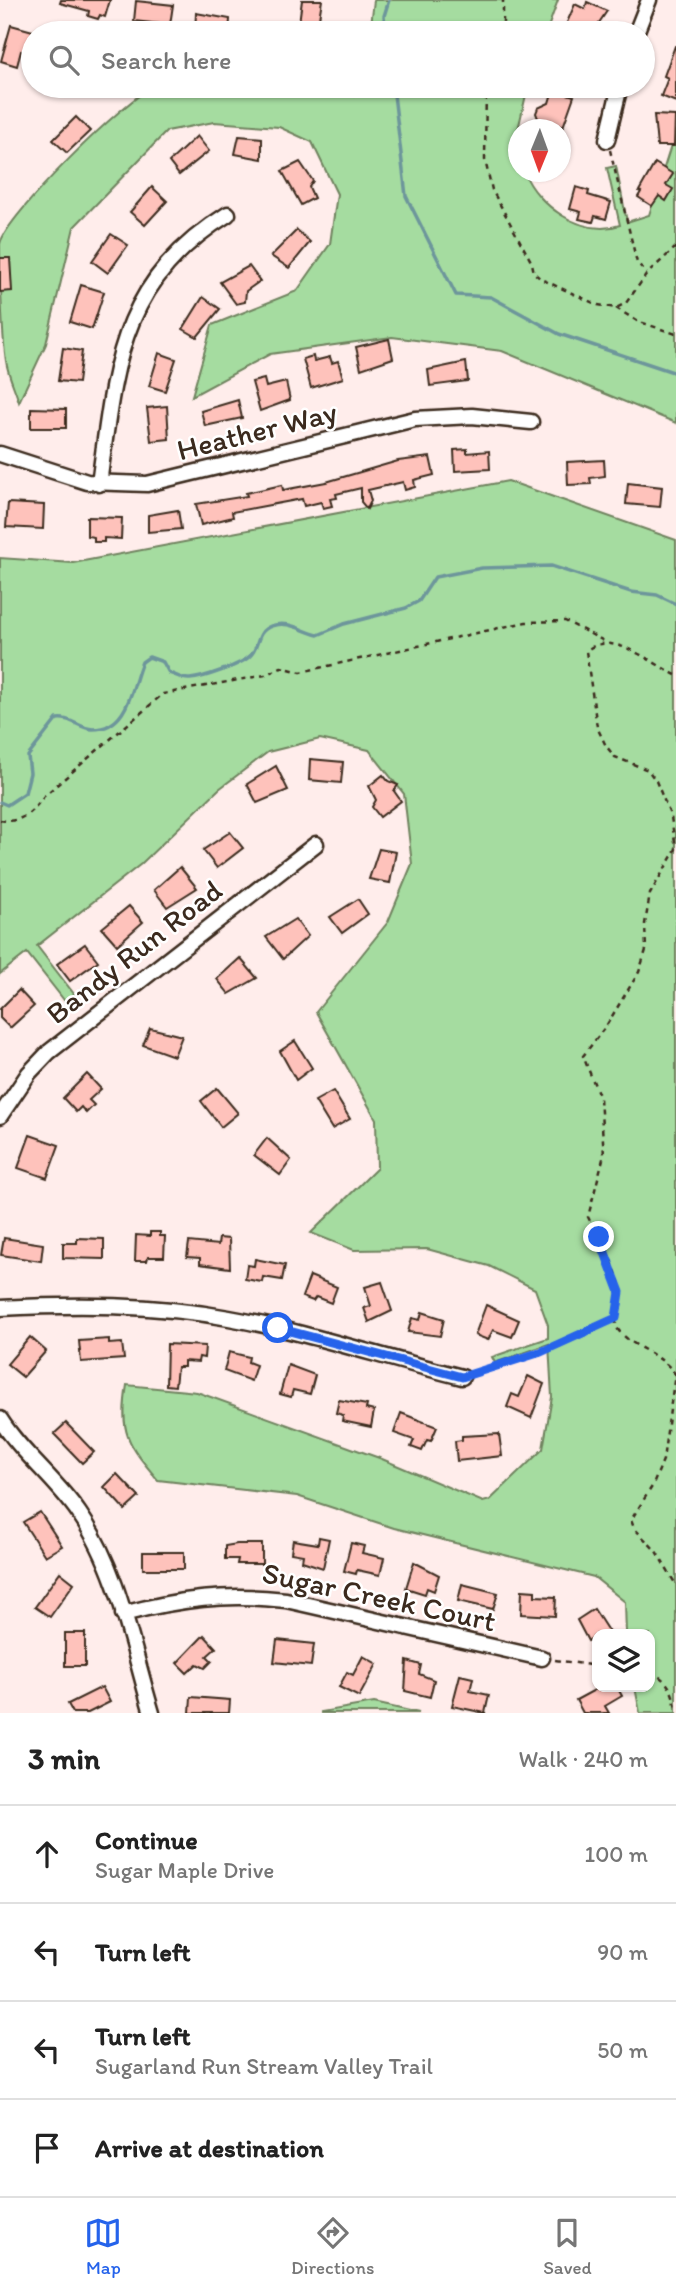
<!DOCTYPE html>
<meta charset="utf-8">
<style>
body{margin:0;font-family:Itim,sans-serif;background:#f2f2f2;color:#222}
.controls{position:absolute;right:21px;bottom:21px;display:grid;overflow:hidden;border-radius:14px;box-shadow:0 2px 5px #0004}
.controls button{width:63px;height:63px;display:grid;place-items:center;padding:0;border:0;border-bottom:2px solid #e0e0e0;background:#fff;color:#222;font:35px sans-serif}
.compass{position:absolute;left:508px;top:119px;width:63px;height:63px;border-radius:50%;background:#fff;box-shadow:0 2px 5px #0004;rotate:181deg}
.stop{position:absolute;width:21px;height:21px;margin:-16px;border:5px solid #2563eb;border-radius:50%;background:#fff}
.stop.end{background:#2563eb;border-color:#fff;box-shadow:0 2px 7px #0008}
.list{margin:0;padding:0;list-style:none}
h2{display:flex;justify-content:space-between;align-items:center;height:91px;margin:0;padding:0 28px;font-size:30px}
h2 small{font-size:23px;font-weight:400;color:#767676}
.list li{display:grid;grid-template-columns:46px 1fr auto;gap:21px;align-items:center;box-sizing:border-box;height:98px;padding:0 28px;border-top:2px solid #e0e0e0}
.list b{display:block;font-size:26px;white-space:nowrap}
.list p{margin:0;font-size:23px;white-space:nowrap;color:#767676}
.list em{font-size:23px;font-style:normal;color:#767676}
.icon{flex:none;width:38px;height:38px;fill:none;stroke:currentColor;stroke-width:2;stroke-linecap:round;stroke-linejoin:round}
.map{position:relative;flex:none;width:676px;height:1713px;overflow:hidden}
.search{position:absolute;background:#fff;box-shadow:0 2px 5px #0004;left:21px;right:21px;top:21px;height:77px;display:flex;align-items:center;gap:18px;box-sizing:border-box;padding:0 24px;border-radius:38px;color:#767676;font-size:26px}
.sheet{height:483px;background:#fff}
nav{display:flex;justify-content:space-around;align-items:center;box-sizing:border-box;height:98px;border-top:2px solid #e0e0e0;background:#fff;font-size:19px;color:#767676}
nav a{display:grid;justify-items:center;gap:4px}
nav .on{color:#2563eb}
.map>svg:first-child{display:block}
.green{fill:#a5dca0;stroke:#70835f;stroke-width:2}
.lines{fill:none;stroke-linecap:round;stroke-linejoin:round}
.stream{stroke:#6d969b;stroke-width:3.5}
.building{fill:#fec2bb;stroke:#3b2a1e;stroke-width:2}
.minor-casing{stroke:#3b2a1e;stroke-width:19}
.path{stroke:#3b2a1e;stroke-width:2.5;stroke-dasharray:5 5;stroke-linecap:butt}
.minor{stroke:#fff;stroke-width:14}
.route{stroke:#2563eb;stroke-width:9}
.labels{text-anchor:middle;stroke-width:5;stroke-linejoin:round;paint-order:stroke}
.street-label{font-size:30px;fill:#3b2a1e;stroke:#fff}
</style>
<div class="map">
<svg width="676" height="1713" viewBox="0 0 676 1713">
<rect width="100%" height="100%" fill="#ffedeb"/>
<filter id="ink" filterUnits="userSpaceOnUse"><feTurbulence type="fractalNoise" baseFrequency=".0143" numOctaves="2"/><feDisplacementMap in="SourceGraphic" scale="14" xChannelSelector="R" yChannelSelector="G"/><feConvolveMatrix kernelMatrix="1 2 1 2 8 2 1 2 1" color-interpolation-filters="sRGB"/></filter>
<g filter="url(#ink)">
<g class="green">
<path d="M374 0H558L546 33H370Z"/>
<path d="M155 86H319L354 96 357 86H528L514 147 518 172H524C537 205 582 238 620 225L607 168 616 166 627 222 649 215 676 130V423L502 351 392 337 270 354 192 396 212 325 297 291 330 244 337 194 312 142 279 127 214 122 167 131 74 227 46 344 19 402C15 389 8 375 6 361 2 337 0 266 0 244 5 217 128 96 155 86Z"/>
<path d="M508 481 676 540V1713H640L635 1687H650V1634H626L625 1602 594 1577 394 1528 297 1496 158 1480C128 1444 119 1434 127 1385L197 1392 382 1459 483 1502 490 1500 543 1449 552 1397 549 1344 495 1363 492 1357 548 1338V1325L535 1289 489 1266 427 1249 354 1250 311 1233 377 1168 376 1119 316 1012 388 922 412 864 404 794 369 750 320 739 268 752 219 789 141 864 37 946 81 1003 71 1009 27 953 0 974V558L73 563Z"/>
<path d="M374 1703 419 1713H321V1712Z"/>
</g>
<g class="lines">
<g class="stream">
<path d="M386 33 384 16 389 0"/>
<path d="M393 86 406 196 456 295 491 297 559 334 676 373"/>
<path d="M0 802 7 805 25 793 30 773 28 756 57 719C71 717 80 729 93 729 129 729 132 685 142 662L149 657 163 662 169 673C176 675 183 680 190 679 203 678 241 665 250 656 260 647 255 632 271 626 289 620 301 631 318 635L344 624 406 608 419 601 435 577 482 568 551 566 631 592 657 595 676 604"/>
</g>
</g>
<g class="building">
<path d="M61 0H110L105 17 100 15 98 19 88 16 89 11 60 3Z"/>
<path d="M302 0H322L318 25 299 23Z"/>
<path d="M136 1 173 5 170 25 134 21Z"/>
<path d="M587 2 607 11 592 33H580L565 27 575 4 585 9Z"/>
<path d="M196 13 230 19 229 33H195Z"/>
<path d="M11 25 33 31V54L21 51 17 66 1 61Z"/>
<path d="M675 46H676V102L661 96 668 78 664 76Z"/>
<path d="M84 86H120V94L84 96Z"/>
<path d="M553 90 574 96 563 127 555 124 556 130 541 126 536 113 538 108 549 103Z"/>
<path d="M654 115 675 116 674 146H657Z"/>
<path d="M76 117 90 131 67 153 53 140Z"/>
<path d="M197 136 209 151 179 175 169 162Z"/>
<path d="M239 136 262 138V159L235 154Z"/>
<path d="M300 162 313 181 309 187 314 198 301 205 282 171Z"/>
<path d="M655 163 673 174 666 185 673 189 666 201 659 196 652 206 638 197 641 192 639 191Z"/>
<path d="M152 187 167 201 145 225 130 212Z"/>
<path d="M576 187 589 191 588 195 611 202 606 219 595 216 593 222 579 219 581 212 570 209Z"/>
<path d="M297 230 310 242 289 268 271 256Z"/>
<path d="M111 234 128 245 108 273 92 261Z"/>
<path d="M0 258H10L12 291 0 292Z"/>
<path d="M249 266 260 281 246 291 245 302 236 304 220 282Z"/>
<path d="M81 285 104 292 92 329 70 322Z"/>
<path d="M203 297 220 309 197 337 183 329Z"/>
<path d="M389 339 393 358 361 369 356 347Z"/>
<path d="M63 348 82 351 78 383 58 381Z"/>
<path d="M159 353 176 359 165 391 149 386Z"/>
<path d="M313 356 314 361 330 357 332 363 338 361 343 378 311 388 303 359Z"/>
<path d="M466 362 468 381 430 386 428 370Z"/>
<path d="M264 379 266 387 286 382 290 400 260 411 252 382Z"/>
<path d="M238 400 242 418 205 426 201 411Z"/>
<path d="M167 406 169 439 151 441 147 408Z"/>
<path d="M31 408 66 409V428H31Z"/>
<path d="M467 449V453L489 451 490 469 455 471 454 450Z"/>
<path d="M430 457 434 475 414 480 415 487 405 490 403 482 368 490 371 501 367 509 361 502V488L336 494 337 498 330 499 332 506 323 508 321 502 304 506 302 499 232 512 233 517 201 525 196 504 247 496 246 493 282 485 283 490 326 482 398 461Z"/>
<path d="M604 460 605 476 590 478 591 484 568 485 567 462Z"/>
<path d="M628 483 662 487 660 507 626 504Z"/>
<path d="M8 503 44 505 43 529 6 527Z"/>
<path d="M178 510 181 529 148 532V515Z"/>
<path d="M87 517 122 518 121 539 104 538V542H94V537L87 536Z"/>
<path d="M310 759 343 762 341 783 309 780Z"/>
<path d="M276 766 288 790 257 803 247 784Z"/>
<path d="M383 775 388 781 398 785 394 791 401 801 380 817 372 807 376 800 369 786Z"/>
<path d="M230 832 243 848 217 868 203 850Z"/>
<path d="M379 849 396 852 390 883 369 879Z"/>
<path d="M180 867 197 888 167 907 154 890Z"/>
<path d="M358 899 368 914 342 933 330 917Z"/>
<path d="M129 906 143 922 117 945 102 928Z"/>
<path d="M295 919 308 936 283 959 266 937Z"/>
<path d="M85 944 98 961 70 981 57 964Z"/>
<path d="M240 958 257 978 229 994 217 979Z"/>
<path d="M19 990 34 1006 10 1028 0 1018V1009Z"/>
<path d="M150 1028 182 1036 174 1056 143 1045Z"/>
<path d="M295 1041 312 1068 296 1080 280 1051Z"/>
<path d="M87 1074 101 1089 89 1100 94 1105 86 1113 81 1107 76 1112 63 1098Z"/>
<path d="M217 1088 238 1113 221 1127 201 1101Z"/>
<path d="M333 1091 350 1119 332 1129 315 1101Z"/>
<path d="M30 1135 59 1145 47 1178 18 1168Z"/>
<path d="M267 1138 291 1160 280 1175 254 1155Z"/>
<path d="M150 1232H160V1236H165L164 1257H148L147 1261H135L136 1235 150 1236Z"/>
<path d="M4 1238 43 1244 41 1261 1 1255Z"/>
<path d="M77 1238 104 1239V1259L63 1258V1243H77Z"/>
<path d="M219 1238 229 1239 230 1268 200 1264V1258L187 1257 189 1242 218 1245Z"/>
<path d="M255 1259 285 1265 282 1280 263 1277 262 1282 245 1279 247 1265 254 1266Z"/>
<path d="M310 1276 337 1287 331 1303 316 1297 313 1301 302 1297Z"/>
<path d="M382 1282 392 1311 369 1322 364 1308 371 1306 365 1287Z"/>
<path d="M486 1305 519 1320 512 1337 493 1330 488 1340 475 1335Z"/>
<path d="M422 1312 444 1319 440 1336 408 1332 412 1318 420 1320Z"/>
<path d="M30 1337 46 1351 23 1377 7 1364Z"/>
<path d="M109 1339V1344L122 1343 124 1359 81 1362 79 1341Z"/>
<path d="M167 1344 205 1346 204 1358 199 1357 198 1362 184 1361V1367H177L175 1386 166 1385Z"/>
<path d="M229 1352 249 1357 248 1362 256 1365 251 1381 224 1371Z"/>
<path d="M288 1365 315 1375 310 1394 293 1390 291 1397 280 1394Z"/>
<path d="M528 1376 544 1384 531 1418 507 1407 512 1394 519 1397Z"/>
<path d="M339 1400 367 1405 366 1409 374 1411 371 1427 342 1421 343 1415 336 1413Z"/>
<path d="M401 1413 437 1427 431 1441 427 1440 422 1451 411 1447 414 1440 394 1433Z"/>
<path d="M66 1423 94 1452 82 1463 54 1434Z"/>
<path d="M499 1434 502 1456 457 1461 455 1441 462 1440V1436Z"/>
<path d="M117 1474 139 1497 125 1510 104 1487Z"/>
<path d="M40 1512 62 1546 45 1556 23 1522Z"/>
<path d="M319 1537 329 1539 323 1568 302 1561 303 1555 291 1553 293 1540 318 1544Z"/>
<path d="M351 1543 364 1546 362 1553 384 1558 380 1575 357 1570 356 1574 344 1571Z"/>
<path d="M237 1544H262V1564H237L238 1559H225V1546Z"/>
<rect x="143" y="1552" width="41" height="17"/>
<path d="M414 1562 439 1575 434 1591 427 1588 425 1594 406 1588Z"/>
<path d="M60 1572 74 1583 50 1617 35 1607Z"/>
<path d="M462 1584 498 1593 493 1609 458 1601Z"/>
<path d="M522 1590 535 1591V1596L556 1597 555 1616 521 1614Z"/>
<path d="M594 1609 610 1634H597L588 1641 577 1620Z"/>
<rect x="65" y="1633" width="20" height="33"/>
<path d="M204 1635 216 1648 207 1656 212 1661 205 1668 197 1664 187 1673 177 1663Z"/>
<path d="M277 1640 314 1644 311 1666 274 1662Z"/>
<path d="M363 1656 377 1664 359 1697 339 1687 347 1672 353 1675Z"/>
<path d="M407 1661 421 1665 419 1674 434 1680 430 1697 405 1691Z"/>
<path d="M460 1675 473 1678 470 1691 489 1695 485 1713 452 1706Z"/>
<path d="M102 1687 110 1702 88 1713H73L68 1704Z"/>
<path d="M600 1687H617L622 1696 605 1706 609 1713H583L576 1700Z"/>
<path d="M191 1697 230 1700 229 1713H190Z"/>
</g>
<g class="lines">
<g class="minor-casing">
<g id="minor">
<path d="M636 33 649 0"/>
<path d="M607 140 620 86"/>
<path d="M0 454 87 482 147 484 415 419 472 416 531 422"/>
<path d="M99 484C115 367 118 283 228 214"/>
<path d="M0 1116 29 1073 49 1052 316 844"/>
<path d="M0 1308C77 1304 153 1304 229 1318 308 1332 384 1358 462 1377"/>
<path d="M0 1419C22 1454 56 1479 79 1513 119 1570 132 1647 152 1713"/>
<path d="M123 1614C178 1599 228 1593 286 1600L542 1658"/>
</g>
</g>
<g class="path">
<path d="M503 33V0"/>
<path d="M486 86 485 160 492 190 532 263 534 273 541 279 598 305 616 308 626 303 647 274 676 247"/>
<path d="M610 150 637 263 647 273"/>
<path d="M616 308 637 321 676 334"/>
<path d="M676 675C651 663 612 629 586 651L597 727 606 746 615 757 648 770 656 781 671 817 676 849 650 894 645 924 646 950 639 972 606 1026 583 1056 600 1098 604 1155 588 1217C599 1240 617 1265 620 1291 621 1304 610 1322 620 1332 636 1350 661 1353 675 1374L663 1460 653 1485 631 1520 634 1528 656 1551 676 1585"/>
<path d="M0 820C21 824 32 812 44 796L163 694 265 675 281 667 301 672 526 622 565 621 606 642"/>
<path d="M472 1374 541 1351 616 1318"/>
<path d="M555 1660 597 1666"/>
<path d="M650 1673C668 1678 673 1691 676 1709"/>
</g>
<use href="#minor" class="minor"/>
</g>
</g>
<g class="lines" filter="url(#ink)">
<path class="route" d="M278 1328 462 1377 541 1352 616 1318 620 1292 599 1237"/>
</g>
<g class="labels">
<g class="street-label">
<text transform="translate(257 431) rotate(-14)" y="10">Heather Way</text>
<text transform="translate(134 952) rotate(-38)" y="10">Bandy Run Road</text>
<text transform="translate(379 1597) rotate(12)" y="10">Sugar Creek Court</text>
</g>
</g>
</svg>
<div class="controls">
<button><svg class="icon" aria-label="layers" viewBox="0 0 24 24"><path d="M12 4l9 5-9 5-9-5zM3 14l9 5 9-5"/></svg></button>
</div>
<svg class="compass" viewBox="-18 -18 36 36"><path d="M0-13l5 13h-10z" fill="#e53935"/><path d="M0 13l5-13h-10z" fill="#767676"/></svg>
<div class="stop" style="left:278px;top:1328px"></div>
<div class="stop end" style="left:599px;top:1237px"></div>
<div class="search"><svg class="icon" aria-label="search" viewBox="0 0 24 24"><circle cx="10" cy="10" r="6"/><path d="M15 15l6 6"/></svg>Search here</div>
</div>
<section class="sheet">
<h2>3 min<small>Walk · 240 m</small></h2>
<ul class="list">
<li><svg class="icon" aria-label="ahead" viewBox="0 0 24 24"><path d="M12 20V5M6 11l6-6 6 6"/></svg><div><b>Continue</b><p>Sugar Maple Drive</p></div><em>100 m</em></li>
<li><svg class="icon" aria-label="left" viewBox="0 0 24 24"><path d="M17 20v-9H6M10 6l-5 5 5 5"/></svg><div><b>Turn left</b></div><em>90 m</em></li>
<li><svg class="icon" aria-label="left" viewBox="0 0 24 24"><path d="M17 20v-9H6M10 6l-5 5 5 5"/></svg><div><b>Turn left</b><p>Sugarland Run Stream Valley Trail</p></div><em>50 m</em></li>
<li><svg class="icon" aria-label="arrive" viewBox="0 0 24 24"><path d="M6 21V4h12l-3 4 3 4H6"/></svg><div><b>Arrive at destination</b></div></li>
</ul>
</section>
<nav>
<a class="on"><svg class="icon" aria-label="map" viewBox="0 0 24 24"><path d="M3 6l6-2 6 2 6-2v14l-6 2-6-2-6 2zM9 4v14M15 6v14"/></svg>Map</a>
<a><svg class="icon" aria-label="directions" viewBox="0 0 24 24"><path d="M12 3l9 9-9 9-9-9zM9 14v-3h6M13 9l2 2-2 2"/></svg>Directions</a>
<a><svg class="icon" aria-label="saved" viewBox="0 0 24 24"><path d="M7 4h10v16l-5-4-5 4z"/></svg>Saved</a>
</nav>
